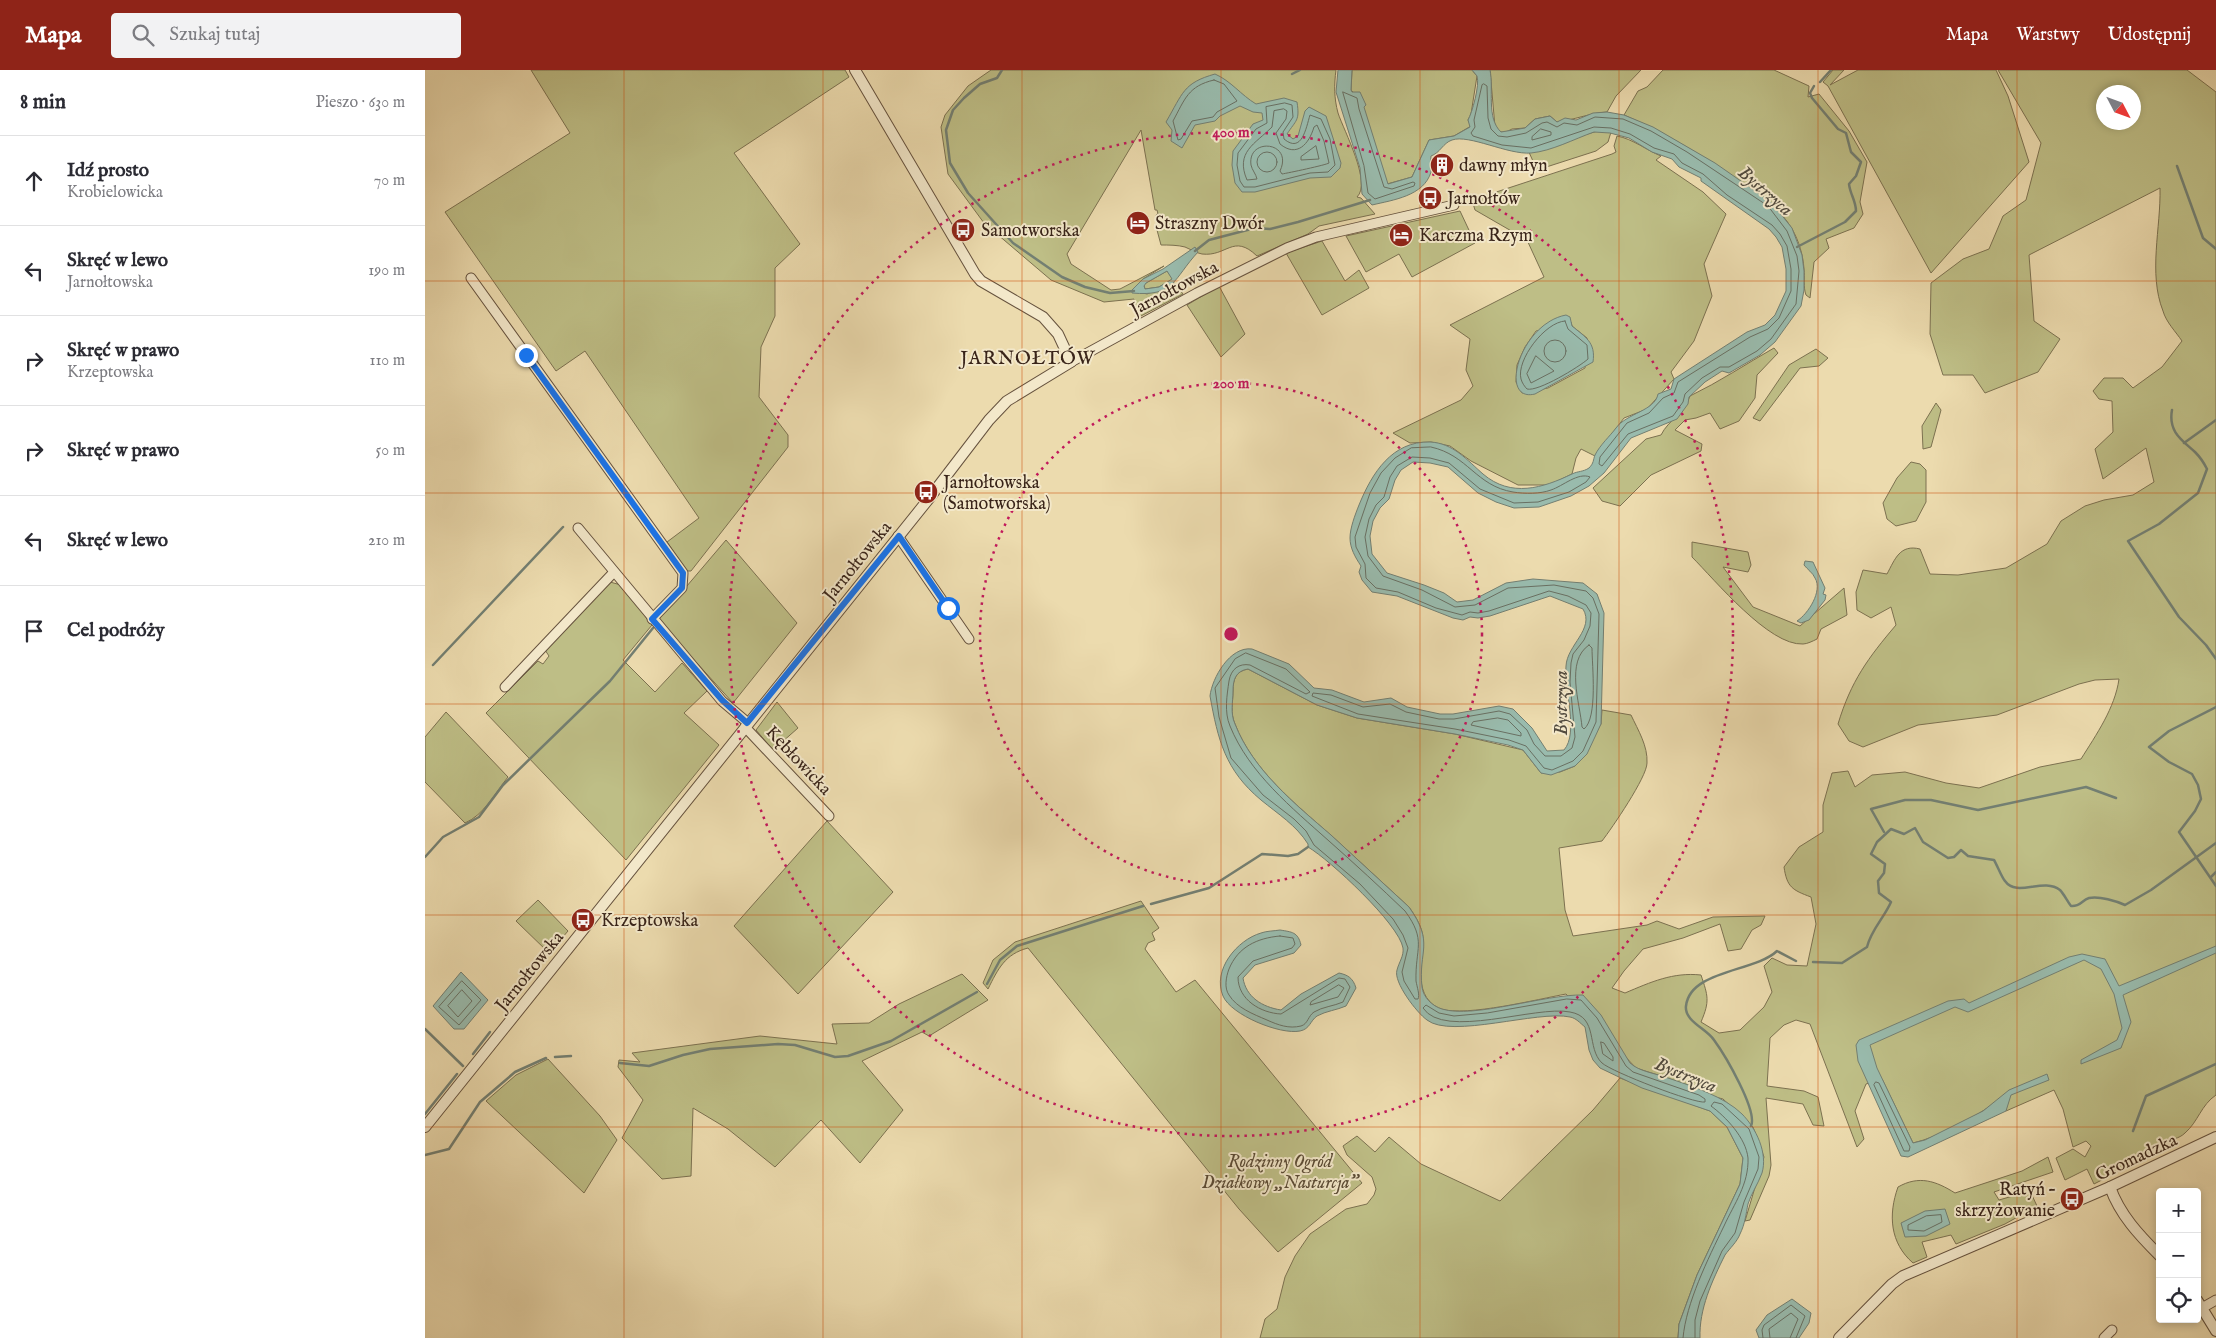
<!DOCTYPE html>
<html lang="pl">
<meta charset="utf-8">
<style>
body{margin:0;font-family:"IM FELL English",serif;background:#f2f2f3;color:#2b2b33}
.controls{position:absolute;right:15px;bottom:15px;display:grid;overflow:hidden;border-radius:5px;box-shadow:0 2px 8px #0003}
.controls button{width:45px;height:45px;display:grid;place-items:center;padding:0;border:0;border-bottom:1px solid #e1e1e2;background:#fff;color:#2b2b33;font:25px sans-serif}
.compass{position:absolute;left:1671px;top:15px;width:45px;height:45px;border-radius:50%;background:#fff;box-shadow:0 2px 8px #0003;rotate:131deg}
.stop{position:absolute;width:15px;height:15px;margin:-11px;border:4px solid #1a73e8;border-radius:50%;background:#fff}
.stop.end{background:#1a73e8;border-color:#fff;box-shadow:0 1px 5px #0008}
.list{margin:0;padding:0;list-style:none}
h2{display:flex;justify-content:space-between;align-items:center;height:65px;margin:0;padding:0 20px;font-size:21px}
h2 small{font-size:16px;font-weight:400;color:#7c7c81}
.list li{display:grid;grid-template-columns:32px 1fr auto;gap:15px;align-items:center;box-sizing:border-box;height:90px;padding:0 20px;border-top:1px solid #e1e1e2}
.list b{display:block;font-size:19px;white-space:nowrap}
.list p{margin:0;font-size:16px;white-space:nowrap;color:#7c7c81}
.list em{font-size:16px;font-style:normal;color:#7c7c81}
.icon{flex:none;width:28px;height:28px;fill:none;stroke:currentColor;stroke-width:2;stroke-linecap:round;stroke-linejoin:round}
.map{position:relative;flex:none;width:1791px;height:1268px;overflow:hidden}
header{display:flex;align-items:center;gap:30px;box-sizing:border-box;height:70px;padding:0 25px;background:#8f2418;color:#fff}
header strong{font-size:24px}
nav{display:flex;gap:28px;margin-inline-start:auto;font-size:18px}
.search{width:350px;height:45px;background:#f2f2f3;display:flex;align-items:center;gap:12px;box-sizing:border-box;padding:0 18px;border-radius:5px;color:#7c7c81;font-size:19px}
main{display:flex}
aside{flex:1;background:#fff}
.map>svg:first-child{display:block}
.green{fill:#bebe86;stroke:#7c7150;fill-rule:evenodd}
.water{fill:#99bbad;stroke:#737f72;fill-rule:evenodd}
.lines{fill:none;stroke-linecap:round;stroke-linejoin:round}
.shore{stroke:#697063;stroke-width:1}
.stream{stroke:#737f72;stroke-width:2.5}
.minor-casing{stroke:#66523e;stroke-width:11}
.tertiary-casing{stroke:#66523e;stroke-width:12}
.minor{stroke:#f3e8ca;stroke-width:9}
.tertiary{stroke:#f3e8ca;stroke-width:10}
.route{stroke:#1a73e8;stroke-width:6}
.grid{fill:none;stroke:#ce510e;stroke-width:1;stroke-opacity:0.55}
.ring{fill:none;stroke:#c2185b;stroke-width:2.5;stroke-dasharray:2.5 5}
.labels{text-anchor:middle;stroke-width:4;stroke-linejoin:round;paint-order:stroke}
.poi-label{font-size:18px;fill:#392419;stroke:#f3e8ca;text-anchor:start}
.street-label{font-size:18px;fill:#392419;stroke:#f3e8ca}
.park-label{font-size:18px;font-style:italic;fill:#5a4a34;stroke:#f3e8ca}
.water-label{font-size:19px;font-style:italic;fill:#514a3e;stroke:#f3e8ca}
.neighbourhood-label{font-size:19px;letter-spacing:1px;fill:#392419;stroke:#f3e8ca}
.centre{fill:#c2185b;stroke:#f3e8ca;stroke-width:2.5}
.ring-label{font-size:15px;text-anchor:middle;font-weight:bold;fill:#c2185b;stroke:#f3e8ca;stroke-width:4;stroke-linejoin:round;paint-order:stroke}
</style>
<header>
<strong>Mapa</strong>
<div class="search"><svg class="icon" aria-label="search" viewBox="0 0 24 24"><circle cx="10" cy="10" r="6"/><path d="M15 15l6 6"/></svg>Szukaj tutaj</div>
<nav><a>Mapa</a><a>Warstwy</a><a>Udostępnij</a></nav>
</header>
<main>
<aside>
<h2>8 min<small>Pieszo · 630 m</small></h2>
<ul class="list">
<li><svg class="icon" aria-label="ahead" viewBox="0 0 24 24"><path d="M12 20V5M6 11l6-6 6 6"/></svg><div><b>Idź prosto</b><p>Krobielowicka</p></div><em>70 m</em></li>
<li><svg class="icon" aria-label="left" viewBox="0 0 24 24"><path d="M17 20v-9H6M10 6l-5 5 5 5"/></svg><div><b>Skręć w lewo</b><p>Jarnołtowska</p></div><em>190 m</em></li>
<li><svg class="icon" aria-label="right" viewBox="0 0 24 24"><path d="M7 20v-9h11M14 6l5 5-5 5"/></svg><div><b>Skręć w prawo</b><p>Krzeptowska</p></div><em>110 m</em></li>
<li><svg class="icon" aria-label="right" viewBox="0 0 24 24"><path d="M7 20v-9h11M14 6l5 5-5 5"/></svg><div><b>Skręć w prawo</b></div><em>50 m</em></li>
<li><svg class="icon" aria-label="left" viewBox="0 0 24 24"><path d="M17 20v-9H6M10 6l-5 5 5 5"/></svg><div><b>Skręć w lewo</b></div><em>210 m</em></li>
<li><svg class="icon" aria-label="arrive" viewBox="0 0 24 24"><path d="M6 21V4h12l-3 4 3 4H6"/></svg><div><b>Cel podróży</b></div></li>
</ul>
</aside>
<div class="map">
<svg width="1791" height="1268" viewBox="0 0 1791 1268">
<rect width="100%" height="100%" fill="#ecdbae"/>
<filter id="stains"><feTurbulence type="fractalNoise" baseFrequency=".004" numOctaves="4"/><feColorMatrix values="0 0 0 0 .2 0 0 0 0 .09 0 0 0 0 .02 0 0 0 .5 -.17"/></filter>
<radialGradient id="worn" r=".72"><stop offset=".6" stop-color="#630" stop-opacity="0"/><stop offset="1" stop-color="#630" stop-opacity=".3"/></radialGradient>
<g class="green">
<path d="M106 0H420L424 7 309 83 375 174 350 198V246L336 277 334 327 363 365V377L266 501H262L242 472 274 448 160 281 131 301 20 142 145 63Z"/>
<path d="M566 0H911C909 15 909 28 913 43 919 61 947 113 932 127L936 128 950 144 894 156 883 164 832 186C808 163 802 187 777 184 771 183 765 179 760 177 753 175 743 175 736 175L732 160 736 156 731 145 733 144 732 140H730L716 60 642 184 646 194 686 220 695 219 739 196 718 209 707 220 722 224 750 213 758 224 714 247 709 229 679 232 626 210 559 153 523 104 516 57 520 45 543 16Z"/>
<path d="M927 0H1047L1052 6 1046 44 1043 50 1046 56 1029 66 1004 70 987 107 962 114 938 37 941 35 926 20Z"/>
<path d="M1065 0H1216L1191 26 1182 42C1165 43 1149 50 1132 52L1125 46 1110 49 1100 58 1087 59 1081 62H1076L1070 57Z"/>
<path d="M1238 0H1349L1384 16 1383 27 1394 24 1424 61 1442 92 1435 132 1438 144 1429 158 1401 169 1404 178 1389 192 1385 228 1381 225C1378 217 1380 208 1379 199 1378 185 1374 171 1367 159 1356 140 1343 132 1326 120 1286 91 1246 65 1199 45L1213 21 1222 17Z"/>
<path d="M1408 0H1419L1405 15 1433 0H1571L1583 26 1604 92 1506 203 1403 16 1398 12Z"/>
<path d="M1573 0H1762L1791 22V1025C1776 1035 1773 1052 1760 1063 1754 1069 1746 1069 1739 1073 1716 1088 1694 1102 1669 1114L1662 1099 1640 1110 1631 1088 1648 1079 1660 1087 1666 1076 1661 1071 1648 1077 1638 1039 1629 1020 1581 1041 1571 1032C1549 1048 1514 1067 1488 1073L1457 1009 1441 1014 1430 1041 1439 1069 1432 1077 1385 954 1371 950 1359 955 1345 968 1342 1016 1379 1021 1393 1027 1399 1056 1388 1055 1378 1034 1341 1028 1346 1095 1344 1106 1325 1150 1320 1151 1339 1087 1328 1057 1298 1029 1283 1025 1277 1020 1242 1008 1211 998 1141 924C1114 929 1041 947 1016 939 1003 934 997 923 996 909 995 875 1007 869 984 837 959 814 934 791 909 768 872 735 828 701 810 654 805 643 808 632 808 621 808 609 811 601 823 599L892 635 932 648 1030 664 1098 680 1116 703 1135 702 1150 696 1176 654 1177 640 1206 645C1213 660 1223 676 1222 693 1222 707 1187 758 1177 771L1134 778 1140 840 1148 866 1222 855 1232 851 1254 859 1288 847 1340 846 1336 855 1327 860 1316 879 1303 881 1295 854 1258 868 1218 879 1199 901 1187 918 1200 923C1226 912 1248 902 1276 905 1283 926 1285 931 1276 952L1294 963 1315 960 1339 937 1347 922 1339 896 1347 888 1362 895 1382 896 1391 854 1386 827C1367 820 1362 817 1359 797L1374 777 1398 762V735L1407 703 1423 701 1430 717 1447 705 1480 702 1521 713 1554 718 1615 697 1656 689C1671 665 1690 638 1694 609L1670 610 1654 614 1572 645 1493 655 1438 677 1424 671 1413 654C1426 611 1443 588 1471 555L1466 537 1446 548 1432 540 1431 522 1438 500 1462 504C1470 489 1475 474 1495 479L1505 504 1533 505 1581 498 1622 474 1636 451 1660 436 1679 430 1708 425 1729 412 1721 378 1678 409 1670 379 1688 362 1687 331 1674 329 1668 321 1679 308H1698L1708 318 1737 297 1757 271C1751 262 1741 252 1738 241 1723 203 1736 158 1735 118L1604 185 1609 251 1635 269 1613 302 1560 323 1548 305H1518L1505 264 1506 213 1538 189 1564 179 1578 146 1601 130 1616 73ZM1678 22H1708V52H1678Z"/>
<path d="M1173 61 1186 62 1183 72 1171 81 1112 100 1103 80Z"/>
<path d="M1192 66C1208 69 1221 80 1236 86L1231 90 1278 122 1301 144 1279 194 1287 226 1269 271 1246 302 1249 309 1222 339 1199 348 1170 386 1156 379 1151 388 1147 404 1124 415H1093L1046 391 1025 376 1006 372 985 373 968 363 1036 330 1048 316 1041 300 1045 269 1025 255 1119 207 1102 170 1050 140 1047 130 1187 84 1191 82 1189 76ZM1146 252 1147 256 1162 268 1160 298 1123 318 1097 323 1091 312 1092 295 1100 277 1111 261Z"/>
<path d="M1035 141 1050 173 987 207 974 184 941 202 921 166Z"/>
<path d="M897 171 920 211 934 200 944 218 897 245 861 183Z"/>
<path d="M742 201 748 209 734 217 720 219 719 215 721 213Z"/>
<path d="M794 216 820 264 796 287 762 235Z"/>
<path d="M1349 278 1353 283 1332 305 1330 328 1314 351 1295 359 1285 343 1271 348 1260 350 1250 360 1277 374 1276 381 1226 405 1195 436 1177 431 1168 418 1221 369 1236 365C1244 349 1258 346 1265 326 1294 312 1321 294 1349 278Z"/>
<path d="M1391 279 1403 288 1394 296 1375 298 1335 351 1328 348 1364 295Z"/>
<path d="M1511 333 1516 340 1506 377 1498 379 1497 356Z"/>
<path d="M1486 392 1495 394 1501 400V432L1491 451 1471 456 1462 449 1458 433 1472 408Z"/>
<path d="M301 470 372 553 308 633 233 550Z"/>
<path d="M1267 472 1323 482 1326 495 1323 502 1298 497 1328 537 1375 556 1419 518 1422 545 1396 559 1392 569C1388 571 1382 574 1378 574 1344 576 1290 510 1267 487Z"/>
<path d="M185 512 196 515 227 555 198 590 230 622 257 593 282 621 259 643 294 675 201 790 61 643 113 591 118 594 124 586 120 580Z"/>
<path d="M352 632 373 658 348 680 331 660Z"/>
<path d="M21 642 83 707C70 723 59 745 40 753L0 712V667Z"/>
<path d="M402 751 468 822 373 924 309 856Z"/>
<path d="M113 830 143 861 124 883 91 851Z"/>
<path d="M716 831 734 858 727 863 730 870 723 873 720 879 751 922 770 910 937 1113 853 1182 814 1139 603 878C580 884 573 899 563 919L558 913 568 890 590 872Z"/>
<path d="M537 904 563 930 504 966 497 962 437 991 478 1040 435 1093 396 1050 350 1097 303 1059 268 1038 266 1106 237 1109 197 1068 218 1030 193 997 194 990 215 992 207 983 335 966 412 974 407 954 444 953 474 934Z"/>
<path d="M123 989 175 1046 192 1070 159 1123 61 1031 91 1005Z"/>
<path d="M1195 1008 1285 1041 1302 1057 1318 1088 1315 1114 1272 1205 1254 1254 1253 1268H835L840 1249 852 1239 860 1207 870 1186 885 1164 921 1139 942 1134 949 1125 951 1119 947 1107 922 1085 918 1076 932 1066 950 1082 964 1067 996 1094 1075 1131 1168 1040Z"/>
<path d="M1623 1087 1628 1102 1569 1122 1574 1130 1605 1121 1612 1136 1580 1154 1531 1174 1526 1165 1497 1172 1502 1187 1488 1193C1465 1173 1463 1145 1473 1117 1494 1105 1511 1111 1530 1123L1597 1101Z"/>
</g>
<g class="water">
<path d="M913 0H927L926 20 927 22H935L941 35 939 37 963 114 987 107 1004 70 1029 66 1045 57 1043 50C1047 43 1055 15 1052 6 1052 6 1047 0 1047 0H1065C1069 19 1061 48 1076 62L1100 58 1110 49 1125 46 1132 52 1140 48 1151 50 1168 43 1182 42 1199 45 1228 57 1290 93 1346 132 1367 158 1377 185 1379 201V220L1376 236 1350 272 1335 285 1304 303 1297 301 1280 312 1264 327 1263 334 1252 349 1206 368 1179 403 1164 416 1146 426 1114 437 1089 438 1071 432 1053 423 1023 397 1005 393 988 392 976 400 970 410 964 429 955 438 948 451 945 466 947 484 962 503 999 515 1019 523 1032 532 1048 530 1081 513 1108 509 1158 513 1172 524 1179 543 1176 654 1162 684 1150 696 1126 705 1116 703 1098 680 1083 675 1030 664 932 648 892 635 823 599C811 601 808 609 808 621 808 632 805 643 810 654 828 700 870 734 906 765 932 789 958 813 984 837 1010 874 993 880 997 917 998 927 1007 936 1017 939 1049 949 1120 924 1158 925L1176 945 1205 993C1215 1002 1230 1003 1243 1008 1267 1016 1300 1027 1317 1044 1331 1058 1343 1083 1337 1103 1333 1114 1326 1124 1323 1134 1321 1144 1320 1154 1315 1164 1312 1172 1305 1178 1300 1185 1287 1211 1274 1239 1275 1268H1253L1254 1254 1272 1205 1315 1114 1318 1088 1302 1057 1285 1041 1217 1018 1175 998 1168 990 1164 980 1160 957C1155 953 1151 948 1145 947 1113 940 1026 969 1002 950 992 943 968 912 972 900 974 892 979 886 978 878 974 854 905 790 883 777V774C871 755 853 744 836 730 800 700 793 670 785 626 787 608 805 576 827 579L864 594 889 618 907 620 939 632 966 628 982 637 1015 644H1028L1074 636 1088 639 1107 658 1122 681 1139 680C1154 663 1139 619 1141 596 1142 575 1170 559 1158 539L1125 526 1065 546 1053 548 1045 547 1038 550 1028 548 972 526 947 522 937 510 934 502 936 496C930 487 925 478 925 468 925 458 930 445 934 435 947 403 967 371 1005 372 1028 373 1042 390 1058 404 1086 428 1118 418 1147 404 1153 401 1158 402 1164 398 1169 393 1168 390 1170 385 1175 375 1185 366 1191 358 1202 343 1230 341 1233 324L1246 319 1249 309 1322 262 1340 255 1350 245 1361 221V199L1357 177 1351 167 1344 159 1276 111V108L1254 97 1247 89 1227 82 1204 68 1185 63 1169 62C1149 69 1127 81 1106 83 1083 85 1044 64 1027 70 1018 73 1015 83 1006 86 1005 91 1007 97 1006 102 999 126 968 130 947 135L937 124 935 98 911 22Z"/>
<path d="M790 4C806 11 816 25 831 34L859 28 872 32C875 51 871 50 862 64L868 69 873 66 880 41 884 37 901 46 916 93 915 98 906 107 885 108 830 122H817L810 113 807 95 808 81 828 54 838 50 837 43 828 42 815 36 795 46 790 51 770 55 757 78 746 71 747 60 741 52C758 23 758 13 790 4Z"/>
<path d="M770 177 773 182C748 209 750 227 707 223V220L718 209 738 199ZM742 201 747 209 734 217 720 219 719 216 721 213Z"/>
<path d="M1141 245 1145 247 1147 256C1160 267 1171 272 1168 292L1110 324C1073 333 1094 254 1141 245Z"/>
<path d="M1380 491 1388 492 1400 518 1398 524 1401 525 1400 530 1384 550 1376 553 1372 551C1383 544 1398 521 1390 508 1388 503 1382 499 1379 495Z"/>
<path d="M855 860C867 862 873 862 876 875L869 883 830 895 818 908C821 927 837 937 856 940L876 924 914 903C923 905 928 908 931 918L921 936C912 940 901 941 892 946 885 951 885 959 875 961 855 965 806 945 798 926 787 900 812 870 836 863 841 861 849 861 855 860Z"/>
<path d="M1791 876V883L1698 925 1706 952 1696 978 1656 994V990L1692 970 1697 958 1689 924 1676 899 1659 890 1543 942 1530 937 1445 975 1452 998 1488 1073 1500 1070 1558 1041 1584 1020 1622 1004 1624 1010 1586 1025 1581 1041 1483 1087 1476 1086 1433 991 1431 975 1434 970 1523 931 1539 929 1544 933 1644 887 1657 884 1680 889 1694 916Z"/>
<path d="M36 902 63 930 39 959H29L8 936Z"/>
<path d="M1520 1139 1525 1154 1501 1166 1480 1167 1476 1153 1500 1141Z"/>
<path d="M1367 1229 1386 1243 1384 1253 1374 1268H1334L1331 1260 1342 1245Z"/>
</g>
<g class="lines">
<g class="shore">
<path d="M789 10 799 14 812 31 792 42 788 47 767 51 756 69 753 70 748 51C760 29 763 16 789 10Z"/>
<path d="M1059 14 1062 16 1063 48 1066 59 1073 66 1082 67 1101 63 1117 53 1122 52 1132 57 1139 53 1152 55 1170 47 1198 49 1226 61 1262 82 1343 136 1362 161 1372 186 1374 201 1371 234 1346 269 1332 281 1304 297H1295L1277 308 1260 324 1258 332 1248 346 1203 364 1177 396 1174 394 1175 387 1202 353 1224 343 1238 328 1249 323 1253 312 1325 267 1343 259 1354 248 1366 221V199L1362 176 1355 164 1347 155 1302 125 1278 104 1257 93 1249 84 1229 78 1205 64 1186 58 1169 57 1106 78 1077 75 1048 66 1046 63 1050 57 1049 50 1057 15Z"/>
<path d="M918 22 932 28 934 39 959 117 967 119 988 112 990 113 989 116 950 129 943 123 939 96Z"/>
<path d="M860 33 867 35 868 47 858 62 859 69C877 84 881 58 885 45L896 49 905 69 910 95 903 102 885 103 830 117H819L815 111 812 95 813 83 831 59 842 53 841 37Z"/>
<path d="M859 39 862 41 861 49 851 63 855 74C872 88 884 74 889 57L892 55 899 71 904 93C901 95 863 103 857 104L855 101C869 71 822 67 826 95 827 100 831 104 832 109L822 110C810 82 830 74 847 57L849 41Z"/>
<path d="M1116 59 1126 62V65L1107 70V67Z"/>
<path d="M891 76 894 89 876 90V87Z"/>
<circle cx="842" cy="92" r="10"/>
<path d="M1140 251 1143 259 1162 275 1163 289C1154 297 1113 322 1102 319 1100 317 1097 313 1096 309 1091 290 1120 252 1140 251Z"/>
<circle cx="1130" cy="281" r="11"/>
<path d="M1111 286 1129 301 1106 313 1102 304Z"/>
<path d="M1006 377C1043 385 1051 416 1088 422 1100 424 1115 424 1126 420 1138 416 1153 402 1165 407L1161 412 1144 422 1113 432 1089 433 1055 419 1024 393 1005 388 987 387 972 396 965 407 959 427 951 435 944 449 940 467 943 486 958 506 997 520 1030 537 1050 535 1083 518 1129 515 1161 521 1168 528 1174 544 1171 652 1158 681 1148 691 1127 700 1119 698 1101 676 1084 670 1030 659 933 644 887 626 888 623 906 625 938 637 965 634 981 642 1014 649H1029L1074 641 1085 644 1102 660 1109 674 1120 686H1136L1147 678 1150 667 1145 612 1146 593 1148 584 1159 570 1165 556 1166 543 1161 535 1143 526 1124 521 1064 541 1053 543 1045 542 1037 545 1011 538 973 522 951 518 941 508 940 494 931 477 930 467 945 423 956 403 970 388 986 378Z"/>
<path d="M1164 575 1167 578C1167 595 1173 648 1159 659L1157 657C1155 633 1140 591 1164 575Z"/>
<path d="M821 583 861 599 885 622 881 624 825 595C814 593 806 599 804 611 802 625 799 642 805 656 824 703 867 738 904 771 930 794 955 817 980 841 1002 871 990 878 991 911 992 917 995 925 993 929H990L979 911 977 902 983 878 978 865 968 849 935 814 889 775 881 761 869 749 838 725 806 688 794 647 790 618 810 589Z"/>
<path d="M1073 648 1083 650 1096 663V666L1046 655 1048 652Z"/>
<path d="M855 866 868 868 870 874 867 878 828 891 813 907C813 930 836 943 856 944L914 908 920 909 925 917 918 932C909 936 897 937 889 942 883 946 883 954 876 956 864 959 853 955 842 950 828 944 812 938 804 925 799 918 801 907 804 899 813 877 832 868 855 866Z"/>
<path d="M37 911 56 930 34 955 14 937Z"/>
<path d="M914 915 919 918 913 927 885 935 886 932Z"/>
<path d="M37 920 47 931 33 947 23 936Z"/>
<path d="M1142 929 1156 930 1172 948 1201 996 1208 1002 1274 1025 1280 1029V1032C1270 1034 1187 1002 1177 993 1161 978 1174 947 1145 942 1111 935 1019 970 998 938L1001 935 1014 943 1029 946 1062 943Z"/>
<path d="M1176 972 1179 973 1188 987V991L1178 984Z"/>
<path d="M1451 1012 1454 1013 1485 1077 1484 1081H1479L1449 1015Z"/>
<path d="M1516 1145 1517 1152 1499 1161 1483 1160V1155L1501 1146Z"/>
<path d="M1258 1268C1261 1233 1283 1189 1299 1156 1309 1134 1324 1114 1323 1088 1321 1068 1301 1047 1286 1036L1289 1032 1297 1034 1324 1059 1334 1087 1333 1099 1319 1132 1310 1163 1297 1181 1275 1231 1270 1250V1268"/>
<path d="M1338 1268 1337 1260 1339 1255 1366 1235 1380 1246 1371 1268"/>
<path d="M1345 1268 1344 1259 1366 1243 1373 1249 1365 1268"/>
</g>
<g class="stream">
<path d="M577 0 572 8 555 14 539 28 528 40 521 60 525 93 543 123 588 173 637 207 660 217 685 223 709 221"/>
<path d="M867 4 875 0"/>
<path d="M1395 12 1406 0"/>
<path d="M1752 96 1778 168 1791 179"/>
<path d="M1372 177 1420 152 1431 141C1431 131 1425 124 1424 114L1431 106 1436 92 1426 82 1421 63 1413 59 1387 28 1385 23 1389 16"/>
<path d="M770 181 784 170 830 158 845 159 873 152 945 130"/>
<path d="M1747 340C1743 362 1757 370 1770 382 1775 387 1779 393 1782 399L1773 423 1734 454 1703 471 1754 547 1781 575 1791 589"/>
<path d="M1759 373 1791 350"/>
<path d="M8 595 138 457"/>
<path d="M1791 637 1744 661 1724 677 1744 692 1767 704 1773 715 1776 729 1770 741 1754 762 1791 816"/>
<path d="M1459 762 1446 739 1480 730H1506L1553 740 1661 717 1691 728"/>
<path d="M0 787 18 767 54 747 78 715 185 611 228 558"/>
<path d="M1786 807 1791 802"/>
<path d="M726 834 784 818 837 784 863 786 873 784 883 777"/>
<path d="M1388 892 1417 893 1442 877C1446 860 1459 848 1466 832L1454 823 1453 811 1459 803 1460 794 1446 784 1452 772 1466 759 1479 764 1490 758 1498 772 1523 788 1529 787 1536 780 1543 786 1569 790C1572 795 1577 808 1580 811 1592 828 1618 807 1635 820 1639 824 1642 831 1646 836 1655 837 1657 830 1664 828 1675 826 1691 831 1700 835L1726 820 1791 773"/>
<path d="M562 914 575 890 592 876 718 836"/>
<path d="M0 959 38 996"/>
<path d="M48 984 65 962"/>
<path d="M130 987 146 986"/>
<path d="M195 993 224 996 258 985 285 979 353 974 370 975 410 987 423 986 466 971 552 922"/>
<path d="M0 1044 32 1004"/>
<path d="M1326 1056C1333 1041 1300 985 1289 970 1282 959 1259 951 1261 936 1265 900 1330 902 1352 881L1371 891"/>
<path d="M1708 1061 1721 1026 1791 994"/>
<path d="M0 1085 24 1079 55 1032 90 1002 121 988"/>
</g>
<g class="minor-casing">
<g id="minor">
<path d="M46 208 258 503 257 518 227 549"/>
<path d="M646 292 772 223 862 178 891 167 1029 135"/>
<path d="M153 458 297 631 323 653"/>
<path d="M473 466 544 569"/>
<path d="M80 617 189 502"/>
<path d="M320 657 404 746"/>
<path d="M1777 1238 1791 1230"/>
<path d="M1679 1268 1687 1260"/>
</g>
</g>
<g class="tertiary-casing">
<g id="tertiary">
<path d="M0 1057 502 431 564 350 582 331 646 292 633 264 618 247 556 211 550 204 430 0"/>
<path d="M1685 1117C1695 1145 1714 1165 1735 1186"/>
<path d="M1772 1230 1791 1261"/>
<path d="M1414 1268 1467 1214 1478 1206 1685 1117 1791 1067"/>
</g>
</g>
<use href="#minor" class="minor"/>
<use href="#tertiary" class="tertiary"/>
</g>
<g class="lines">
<path class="route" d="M101 285 258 503 257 518 227 549 297 630 322 653 474 466 523 538"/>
</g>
<path class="grid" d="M199 0V1268M398 0V1268M597 0V1268M796 0V1268M995 0V1268M1194 0V1268M1393 0V1268M1592 0V1268M0 211H1791M0 423H1791M0 634H1791M0 845H1791M0 1057H1791"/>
<g class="ring">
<circle cx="806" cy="564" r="251"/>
<circle cx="806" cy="564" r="502"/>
</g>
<defs>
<g id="building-disc" transform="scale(1.25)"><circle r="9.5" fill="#8f2418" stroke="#f3e8ca"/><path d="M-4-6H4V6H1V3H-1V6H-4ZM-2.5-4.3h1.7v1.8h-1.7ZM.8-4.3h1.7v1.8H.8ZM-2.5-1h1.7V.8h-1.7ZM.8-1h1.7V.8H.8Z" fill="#fff"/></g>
<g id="bus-disc" transform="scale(1.25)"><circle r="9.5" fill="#8f2418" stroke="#f3e8ca"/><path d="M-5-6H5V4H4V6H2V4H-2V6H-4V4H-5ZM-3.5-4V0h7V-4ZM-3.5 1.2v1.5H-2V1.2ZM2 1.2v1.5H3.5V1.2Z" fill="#fff"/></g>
<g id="hotel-disc" transform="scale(1.25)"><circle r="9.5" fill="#8f2418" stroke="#f3e8ca"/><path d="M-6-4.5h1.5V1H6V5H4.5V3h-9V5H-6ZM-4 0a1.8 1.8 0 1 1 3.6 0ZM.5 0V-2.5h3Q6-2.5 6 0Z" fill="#fff"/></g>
</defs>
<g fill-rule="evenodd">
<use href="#building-disc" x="1017" y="95"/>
<use href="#bus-disc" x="1005" y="128"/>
<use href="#hotel-disc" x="713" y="153"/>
<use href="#bus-disc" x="538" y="160"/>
<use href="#hotel-disc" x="976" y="165"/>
<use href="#bus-disc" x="501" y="422"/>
<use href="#bus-disc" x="158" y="850"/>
<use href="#bus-disc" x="1647" y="1129"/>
</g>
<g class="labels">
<g class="poi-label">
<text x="1034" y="101">dawny młyn</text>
<text x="1022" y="134">Jarnołtów</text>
<text x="730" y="159">Straszny Dwór</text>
<text x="556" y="166">Samotworska</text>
<text x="994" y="171">Karczma Rzym</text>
<text x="518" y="418">Jarnołtowska<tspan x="518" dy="21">(Samotworska)</tspan></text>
<text x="176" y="856">Krzeptowska</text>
<text x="1630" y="1125" text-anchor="end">Ratyń –<tspan x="1630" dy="21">skrzyżowanie</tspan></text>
</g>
<g class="street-label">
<text transform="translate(749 218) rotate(-28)" y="6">Jarnołtowska</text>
<text transform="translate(432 491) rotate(-51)" y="6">Jarnołtowska</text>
<text transform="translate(374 690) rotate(47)" y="6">Kębłowicka</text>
<text transform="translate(104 901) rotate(-51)" y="6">Jarnołtowska</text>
<text transform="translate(1711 1087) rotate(-25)" y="6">Gromadzka</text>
</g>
<g class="park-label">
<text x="855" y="1097">Rodzinny Ogród<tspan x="855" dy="21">Działkowy „Nasturcja”</tspan></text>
</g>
<g class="water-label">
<text transform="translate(1341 120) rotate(41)" y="7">Bystrzyca</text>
<text transform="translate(1135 633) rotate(-90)" y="7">Bystrzyca</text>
<text transform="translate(1261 1004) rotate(22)" y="7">Bystrzyca</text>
</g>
<g class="neighbourhood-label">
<text x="603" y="294">JARNOŁTÓW</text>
</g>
</g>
<circle cx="806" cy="564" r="8" class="centre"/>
<g class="ring-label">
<text x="806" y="67">400 m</text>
<text x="806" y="318">200 m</text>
</g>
<rect width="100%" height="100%" filter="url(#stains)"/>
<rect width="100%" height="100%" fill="url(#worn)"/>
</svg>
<div class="controls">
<button>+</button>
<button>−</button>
<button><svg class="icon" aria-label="locate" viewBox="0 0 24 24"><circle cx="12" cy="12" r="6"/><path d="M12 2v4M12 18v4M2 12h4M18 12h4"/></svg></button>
</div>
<svg class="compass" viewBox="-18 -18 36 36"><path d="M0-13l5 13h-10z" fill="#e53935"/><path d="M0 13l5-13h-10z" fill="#7c7c81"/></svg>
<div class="stop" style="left:523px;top:538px"></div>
<div class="stop end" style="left:101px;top:285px"></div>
</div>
</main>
